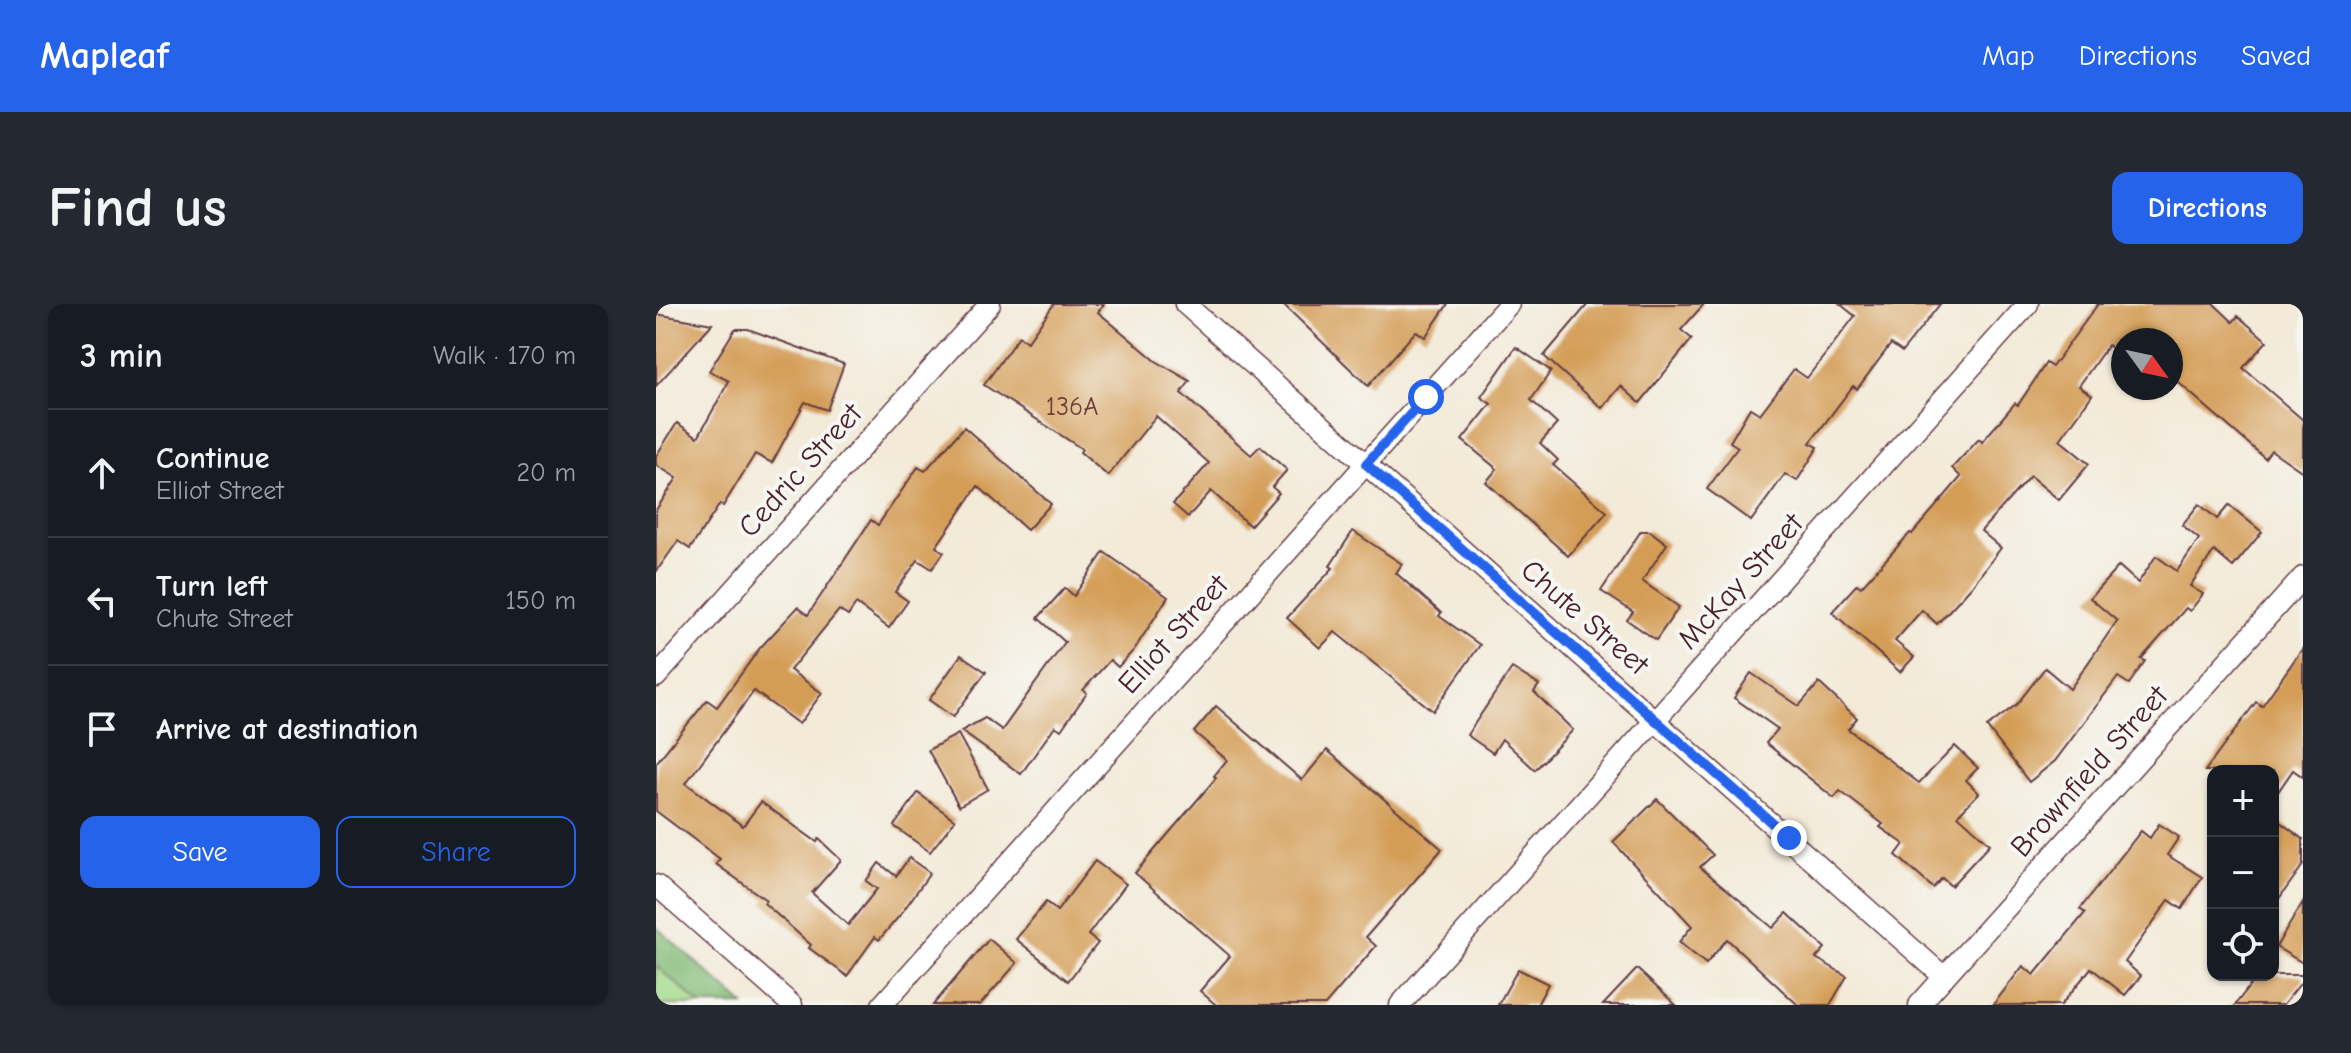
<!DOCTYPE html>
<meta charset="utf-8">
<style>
body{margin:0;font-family:"Comic Neue",sans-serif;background:#242831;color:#f1f3f6}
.controls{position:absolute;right:24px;bottom:24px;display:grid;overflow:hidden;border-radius:16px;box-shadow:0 2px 6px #0004}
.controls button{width:72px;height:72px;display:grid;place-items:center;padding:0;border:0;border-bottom:2px solid #363941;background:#171b24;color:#f1f3f6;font:40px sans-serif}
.compass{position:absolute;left:1455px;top:24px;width:72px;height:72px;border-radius:50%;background:#171b24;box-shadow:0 2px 6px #0004;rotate:123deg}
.stop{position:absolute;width:24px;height:24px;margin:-18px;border:6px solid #2563eb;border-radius:50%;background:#fff}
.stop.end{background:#2563eb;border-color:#fff;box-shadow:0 2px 8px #0008}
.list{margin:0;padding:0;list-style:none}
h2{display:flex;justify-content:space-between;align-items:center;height:104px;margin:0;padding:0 32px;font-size:34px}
h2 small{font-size:26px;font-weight:400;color:#9ea1a6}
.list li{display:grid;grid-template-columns:52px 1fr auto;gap:24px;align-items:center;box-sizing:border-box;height:128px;padding:0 32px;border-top:2px solid #363941}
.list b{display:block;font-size:30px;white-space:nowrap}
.list p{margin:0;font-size:26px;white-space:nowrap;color:#9ea1a6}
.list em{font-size:26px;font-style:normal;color:#9ea1a6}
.actions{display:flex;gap:16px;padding:24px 32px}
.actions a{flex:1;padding:18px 0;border:2px solid #2563eb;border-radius:16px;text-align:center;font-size:28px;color:#2563eb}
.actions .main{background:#2563eb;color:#fff}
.icon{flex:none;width:44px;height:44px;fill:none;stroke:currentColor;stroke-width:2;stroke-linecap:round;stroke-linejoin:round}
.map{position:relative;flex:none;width:1647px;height:701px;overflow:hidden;border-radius:16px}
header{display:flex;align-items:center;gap:48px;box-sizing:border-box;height:112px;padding:0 40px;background:#2563eb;color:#fff}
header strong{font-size:38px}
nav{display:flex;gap:44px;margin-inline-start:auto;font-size:28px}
.intro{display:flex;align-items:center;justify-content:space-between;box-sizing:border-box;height:192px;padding:0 48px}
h1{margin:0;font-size:56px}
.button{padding:20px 36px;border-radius:16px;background:#2563eb;color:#fff;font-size:28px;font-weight:700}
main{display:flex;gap:48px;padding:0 48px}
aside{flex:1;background:#171b24;border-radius:16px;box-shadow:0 2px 6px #0004}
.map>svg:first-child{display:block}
.green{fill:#a5dc8d;stroke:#787e5c;stroke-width:2}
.forest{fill:#84bc78;stroke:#676e52;stroke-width:2}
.building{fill:#d49d57}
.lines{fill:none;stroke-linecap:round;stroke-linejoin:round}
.minor-casing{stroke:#633d45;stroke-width:23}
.minor{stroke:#fff;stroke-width:20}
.route{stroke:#2563eb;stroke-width:10}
.labels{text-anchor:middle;stroke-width:8;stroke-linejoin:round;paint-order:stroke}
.number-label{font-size:26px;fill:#6c3e36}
.street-label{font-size:30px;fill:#4a1f2b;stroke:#f6f6f2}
</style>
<header>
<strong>Mapleaf</strong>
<nav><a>Map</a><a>Directions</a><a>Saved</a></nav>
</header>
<div class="intro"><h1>Find us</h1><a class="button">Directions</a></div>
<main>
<aside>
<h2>3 min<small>Walk · 170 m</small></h2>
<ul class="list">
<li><svg class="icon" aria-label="ahead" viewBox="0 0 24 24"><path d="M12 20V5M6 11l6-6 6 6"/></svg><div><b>Continue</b><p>Elliot Street</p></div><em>20 m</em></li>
<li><svg class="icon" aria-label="left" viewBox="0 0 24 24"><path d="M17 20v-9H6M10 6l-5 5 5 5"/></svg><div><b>Turn left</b><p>Chute Street</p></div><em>150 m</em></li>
<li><svg class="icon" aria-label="arrive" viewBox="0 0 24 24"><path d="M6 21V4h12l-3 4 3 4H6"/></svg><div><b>Arrive at destination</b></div></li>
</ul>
<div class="actions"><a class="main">Save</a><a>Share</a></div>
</aside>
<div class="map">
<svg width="1647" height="701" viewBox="0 0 1647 701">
<rect width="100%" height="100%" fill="#f6f6f2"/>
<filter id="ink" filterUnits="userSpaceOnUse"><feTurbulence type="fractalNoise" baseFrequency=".0125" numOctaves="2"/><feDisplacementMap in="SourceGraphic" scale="16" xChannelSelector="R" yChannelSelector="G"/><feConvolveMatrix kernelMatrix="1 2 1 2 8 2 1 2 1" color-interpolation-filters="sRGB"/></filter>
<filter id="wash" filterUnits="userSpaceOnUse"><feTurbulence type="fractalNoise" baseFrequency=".006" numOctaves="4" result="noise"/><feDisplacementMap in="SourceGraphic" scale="32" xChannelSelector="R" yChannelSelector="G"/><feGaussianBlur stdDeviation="1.8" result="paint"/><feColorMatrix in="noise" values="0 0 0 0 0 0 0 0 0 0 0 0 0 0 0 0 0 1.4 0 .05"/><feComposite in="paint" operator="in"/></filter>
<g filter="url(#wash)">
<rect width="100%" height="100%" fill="#f3ead8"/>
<path class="green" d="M0 623 88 701H0Z"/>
<path class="forest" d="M0 623 88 701H45L0 662Z"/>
<g id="blocks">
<g class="building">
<path d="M398 0H448L442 8 500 57 534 77 525 89 595 151 604 142 631 166 616 183 623 189 594 222 555 187 532 213 517 200 553 159 500 112 452 172 424 148 426 145 328 81 363 32 371 38Z"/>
<path d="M627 0H792L769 33 760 27 712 82Z"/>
<path d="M932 0H1048L1025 26 1036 35 984 99 965 82 946 104 888 52Z"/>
<path d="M1184 0H1284L1246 48 1235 40 1201 85 1197 82 1154 139 1162 143 1141 177 1129 170 1095 217 1051 185 1082 143 1074 138 1094 104 1104 110 1138 65 1151 74 1199 12Z"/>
<path d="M1442 0H1558L1577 18 1582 12 1611 37 1587 64 1647 116V168L1615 146 1609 154 1515 72V36H1467V55L1452 41 1423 82 1436 91 1404 136 1433 160 1403 196 1374 172 1325 227 1345 244 1315 283 1281 320 1266 306 1239 337 1258 353 1244 368 1176 308 1201 280 1205 283 1254 229 1256 230 1305 173 1296 164 1323 135 1326 138 1359 99 1362 101 1390 59 1396 63Z"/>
<path d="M0 10 56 20 0 82Z"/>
<path d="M79 25H92L188 60 171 106 149 98 116 159 99 150 67 202 64 200 34 245 22 237 0 268V206L21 174 0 161V152L21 119 42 133 73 77 53 67Z"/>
<path d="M860 43 895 67 875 96 901 120 884 139 902 156 897 161 951 208 912 252 830 178 841 165 806 136 835 100 825 93Z"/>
<path d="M308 123 395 200 371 226 322 182 280 243 288 248 276 265 262 256 239 288 252 297 233 324 200 300 192 312 183 306 134 366 166 389 143 420 98 387 30 479 87 522 105 498 161 538 163 535 185 556 156 589 192 621 221 585 210 577 223 559 240 572 253 554 274 569 245 610 223 636 219 633 191 672 153 644 155 641 108 599 110 596 60 560 64 555 0 507V459L51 396 61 403 104 344 142 303 152 311 215 216 222 221 262 163 269 167Z"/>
<path d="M1543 200 1561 215 1573 201 1606 228 1577 263 1558 247 1534 282 1547 290 1534 307 1530 304 1485 355 1489 357 1473 380 1462 373 1399 457 1373 478 1331 423 1361 400 1389 364 1414 385 1461 317 1434 294 1463 262 1482 279 1500 252 1521 267 1543 235 1526 221Z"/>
<path d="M697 227 746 260 740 269 785 309 783 312 824 341 777 407 679 328 664 344 631 314 677 264 674 262Z"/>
<path d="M985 227H994L1011 240 986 277 1023 303 1000 336 971 316 977 308 945 287Z"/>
<path d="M448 248 512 293 478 346 462 363 454 356 427 386 431 389 405 426 399 422 365 470 305 427 329 414 346 426 409 338 382 314 409 284 418 292Z"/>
<path d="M1647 344V473L1637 466 1617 495V467H1549L1600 398 1606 402Z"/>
<path d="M305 351 330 368 297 413 273 396Z"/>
<path d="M856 364 883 381 878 388 917 426 879 466 846 435 837 449 811 431Z"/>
<path d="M1095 369 1143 402 1163 379 1201 414 1192 425 1263 479 1299 442 1322 464 1310 476 1323 489 1302 511 1334 540 1295 582 1286 574 1277 584 1240 551 1248 540 1224 523 1227 520 1184 487 1178 494 1110 439 1122 425 1078 394Z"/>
<path d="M560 402 646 476 671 446 786 545 710 633 720 642 669 701H560L544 687 574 652 479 569 560 474 558 472 571 456 538 428Z"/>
<path d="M302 430 332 485 303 502 272 446Z"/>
<path d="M262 489 299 516 274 548 238 522Z"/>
<path d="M1001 495 1057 551 1044 563 1117 624 1131 609 1169 644 1160 654 1191 672 1174 701H1142L1071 635 1050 660 1023 638 1036 622 957 538Z"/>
<path d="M1617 513 1647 535V561L1617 603Z"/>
<path d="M1503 520 1523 533 1511 551 1546 573 1526 605 1513 596 1469 658 1485 672 1469 691 1435 664 1405 701H1337L1367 662 1378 671 1429 609 1424 605 1485 527 1494 534Z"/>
<path d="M439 557 470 580 432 631 442 639 412 677 360 635 390 598 401 607Z"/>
<path d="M1647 598V659L1620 643Z"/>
<path d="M333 635 361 659 324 701H277Z"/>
<path d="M862 665 892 680 881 701H842Z"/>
<path d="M981 665 1020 701H947Z"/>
<path d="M1602 671H1647V676L1627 701H1579Z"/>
</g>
</g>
</g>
<g filter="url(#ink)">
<use href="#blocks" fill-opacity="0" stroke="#633d45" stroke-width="2"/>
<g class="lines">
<g class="minor-casing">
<g id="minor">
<path d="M529 0 1288 673"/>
<path d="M0 373 334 0"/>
<path d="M0 581 136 701"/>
<path d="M226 701 853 0"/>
<path d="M744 701 1372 0"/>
<path d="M1263 701 1647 273"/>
</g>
</g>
<use href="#minor" class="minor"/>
</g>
</g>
<g class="lines" filter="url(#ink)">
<path class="route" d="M770 93 710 160 1133 534"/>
</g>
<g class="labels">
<g class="number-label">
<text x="416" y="111">136A</text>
</g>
<g class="street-label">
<text transform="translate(144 166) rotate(-48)" y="10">Cedric Street</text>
<text transform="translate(1084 277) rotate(-48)" y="10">McKay Street</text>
<text transform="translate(929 313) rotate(41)" y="10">Chute Street</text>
<text transform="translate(517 330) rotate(-48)" y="10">Elliot Street</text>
<text transform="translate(1433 467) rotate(-48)" y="10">Brownfield Street</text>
</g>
</g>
</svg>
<div class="controls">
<button>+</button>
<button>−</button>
<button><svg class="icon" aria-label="locate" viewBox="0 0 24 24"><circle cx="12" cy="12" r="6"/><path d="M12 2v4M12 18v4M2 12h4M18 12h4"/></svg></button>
</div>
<svg class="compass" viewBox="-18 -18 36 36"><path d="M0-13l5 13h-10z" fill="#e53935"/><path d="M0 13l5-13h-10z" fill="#9ea1a6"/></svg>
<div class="stop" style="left:770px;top:93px"></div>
<div class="stop end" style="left:1133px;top:534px"></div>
</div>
</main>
